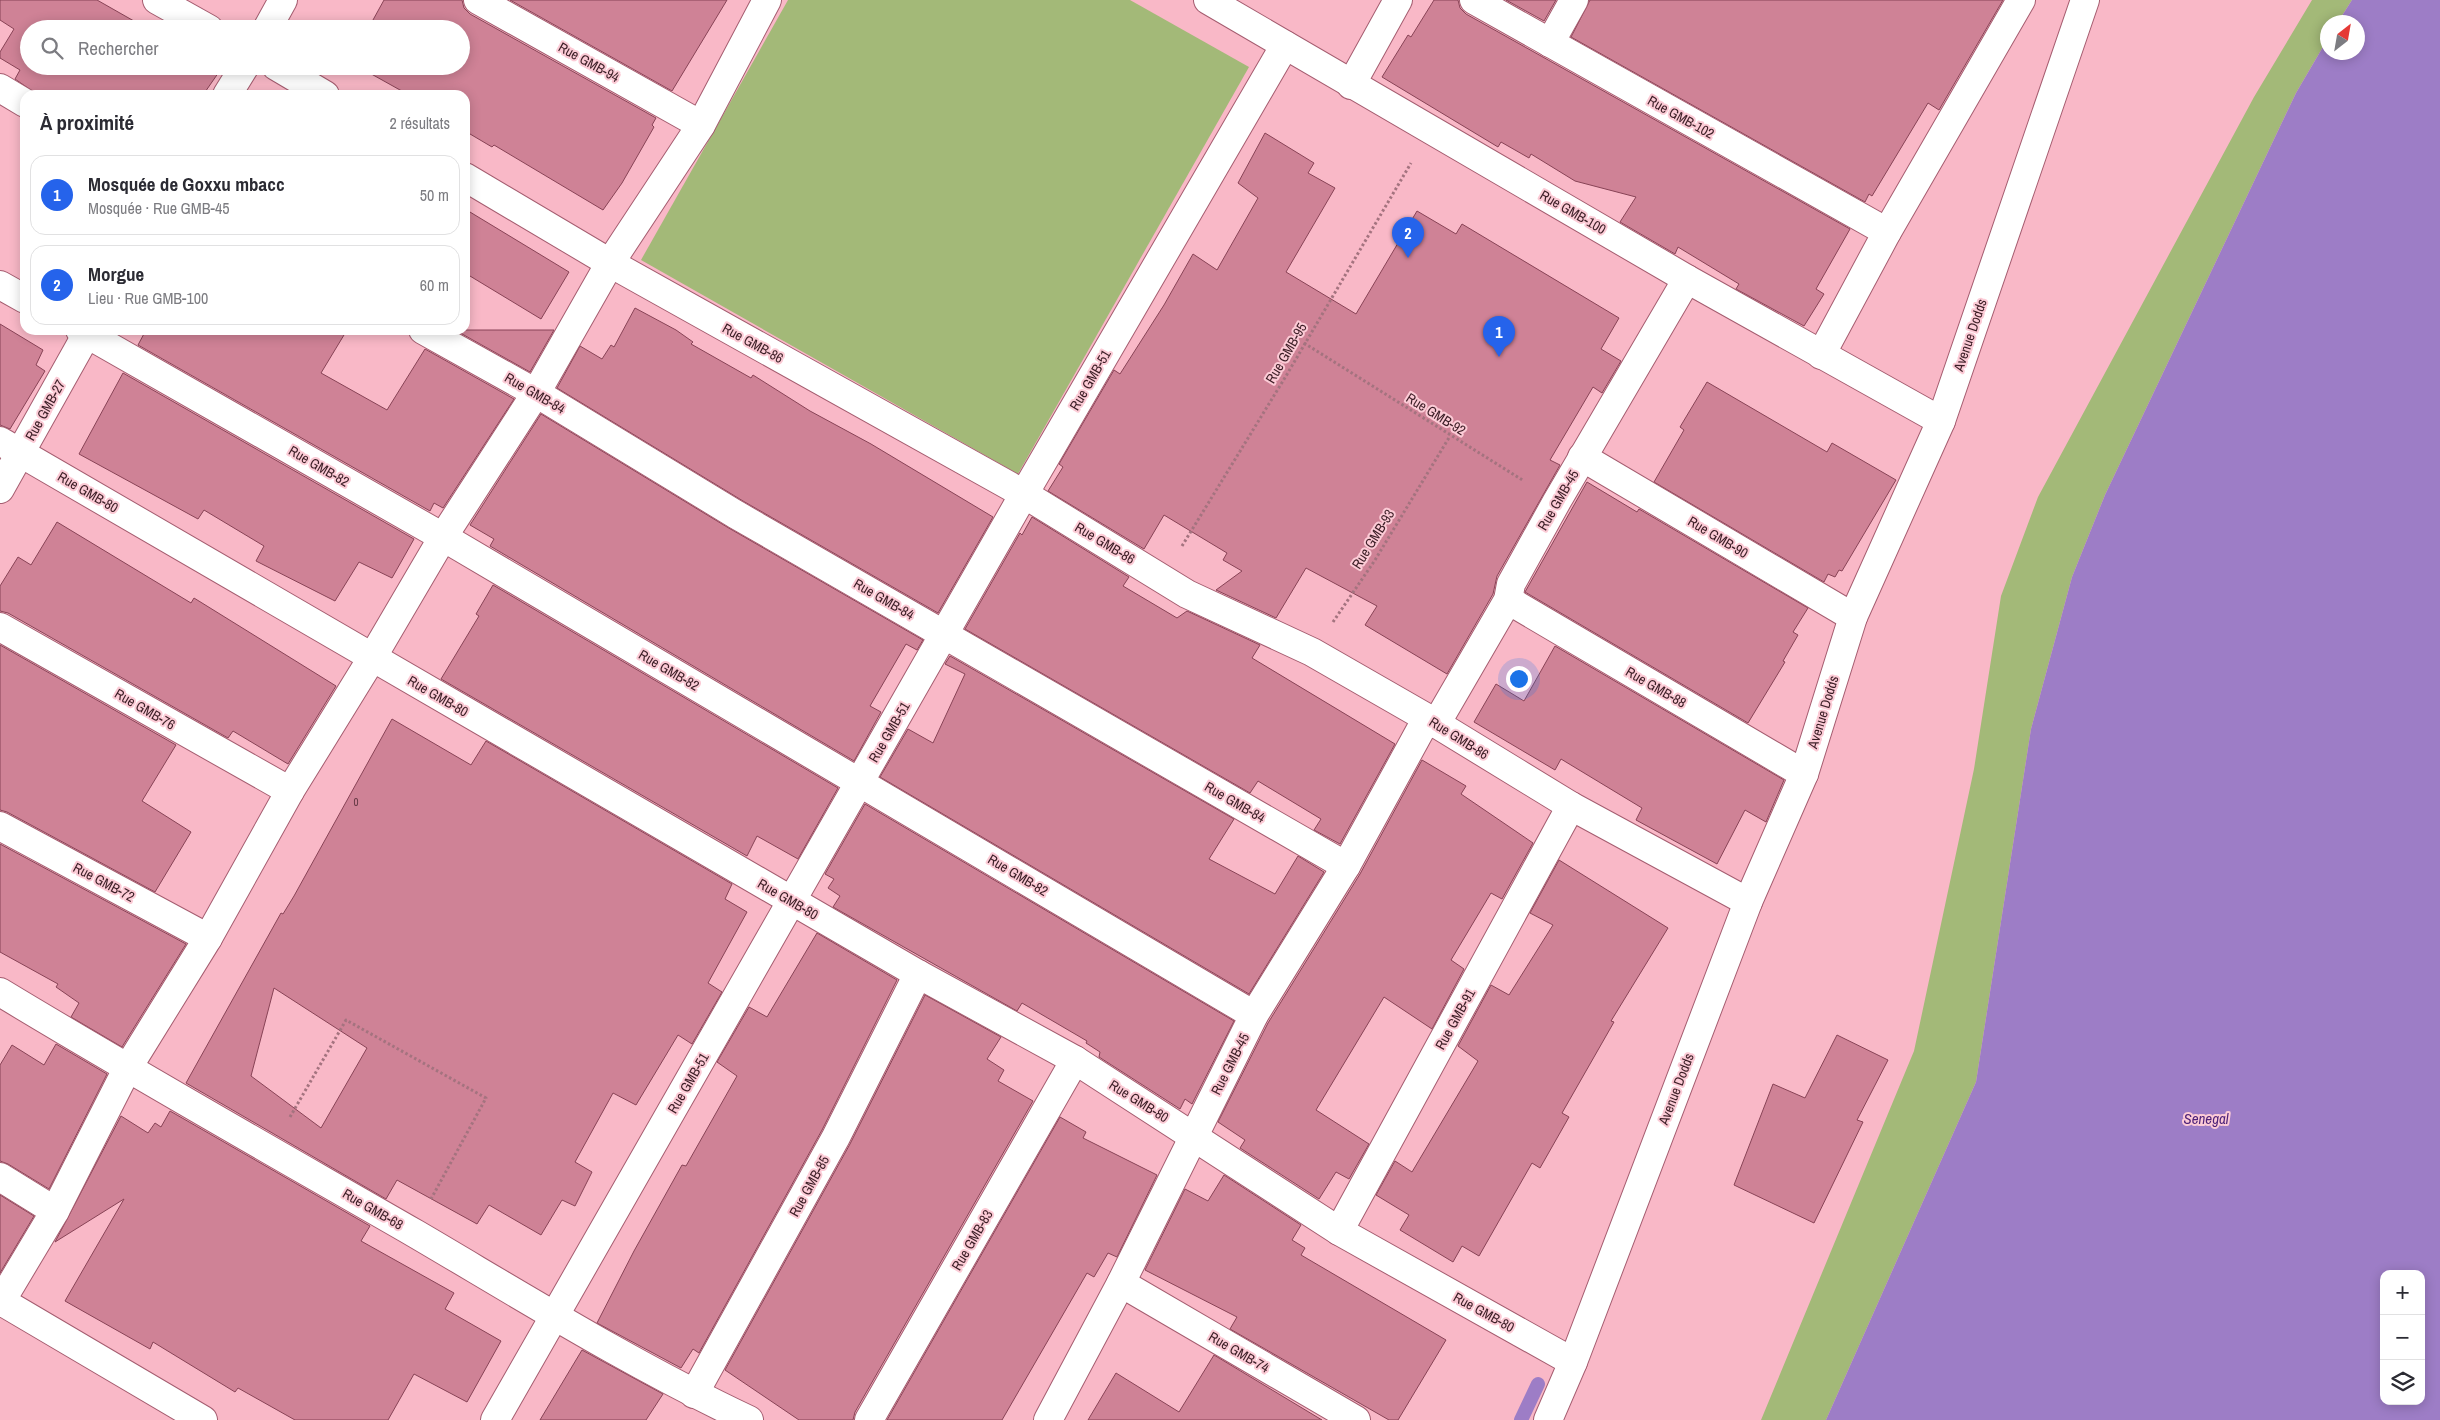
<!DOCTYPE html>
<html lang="fr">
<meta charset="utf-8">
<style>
body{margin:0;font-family:"Archivo Narrow",sans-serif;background:#f2f2f3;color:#2b2b33}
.controls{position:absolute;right:15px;bottom:15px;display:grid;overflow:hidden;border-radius:10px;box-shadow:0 2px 12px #0003}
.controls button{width:45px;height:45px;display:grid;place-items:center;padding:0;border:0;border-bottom:1px solid #e1e1e2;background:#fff;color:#2b2b33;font:25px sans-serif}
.compass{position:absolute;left:2320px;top:15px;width:45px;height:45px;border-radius:50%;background:#fff;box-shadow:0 2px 12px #0003;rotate:31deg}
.you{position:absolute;left:1518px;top:678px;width:18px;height:18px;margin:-12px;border:4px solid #fff;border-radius:50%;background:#1a73e8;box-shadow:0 0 0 8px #1a73e833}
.badge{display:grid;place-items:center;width:32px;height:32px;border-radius:50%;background:#2563eb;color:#fff;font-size:16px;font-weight:700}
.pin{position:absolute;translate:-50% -41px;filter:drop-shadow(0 1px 2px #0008)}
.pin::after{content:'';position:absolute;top:26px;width:18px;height:15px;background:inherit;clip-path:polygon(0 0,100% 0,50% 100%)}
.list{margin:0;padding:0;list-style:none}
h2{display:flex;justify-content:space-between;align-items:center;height:65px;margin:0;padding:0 20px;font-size:21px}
h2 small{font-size:16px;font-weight:400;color:#7c7c81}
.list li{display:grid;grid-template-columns:32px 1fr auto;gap:15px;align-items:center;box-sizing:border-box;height:80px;margin:0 10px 10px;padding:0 10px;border:1px solid #e1e1e2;border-radius:15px}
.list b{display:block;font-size:19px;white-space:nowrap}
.list p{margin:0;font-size:16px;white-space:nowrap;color:#7c7c81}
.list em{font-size:16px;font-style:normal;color:#7c7c81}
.icon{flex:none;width:28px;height:28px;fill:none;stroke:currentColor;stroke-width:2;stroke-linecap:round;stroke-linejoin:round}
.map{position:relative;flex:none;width:2440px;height:1420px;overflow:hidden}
.search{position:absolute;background:#fff;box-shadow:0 2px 12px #0003;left:20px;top:20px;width:450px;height:55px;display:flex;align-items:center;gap:12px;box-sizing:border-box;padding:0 18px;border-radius:28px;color:#7c7c81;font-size:19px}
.panel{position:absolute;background:#fff;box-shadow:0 2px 12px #0003;left:20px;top:90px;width:450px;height:245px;border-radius:15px}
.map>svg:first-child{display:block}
.green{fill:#a3b978}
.water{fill:#9d7dc6;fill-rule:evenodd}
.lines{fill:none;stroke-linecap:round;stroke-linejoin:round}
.stream{stroke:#9d7dc6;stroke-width:14}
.building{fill:#cf8296;stroke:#884356;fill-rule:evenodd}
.street-casing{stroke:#a55d70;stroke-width:30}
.path{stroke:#a4737f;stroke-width:3;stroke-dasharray:2.5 2.5;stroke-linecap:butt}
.street{stroke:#fff;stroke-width:28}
.labels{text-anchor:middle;stroke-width:4;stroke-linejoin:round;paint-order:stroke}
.number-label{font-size:11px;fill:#613742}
.street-label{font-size:14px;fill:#3c1e26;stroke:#fccbd6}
.water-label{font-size:15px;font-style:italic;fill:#4e2279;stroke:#fccbd6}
</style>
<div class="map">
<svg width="2440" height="1420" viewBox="0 0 2440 1420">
<rect width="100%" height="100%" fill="#f9b8c7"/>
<g class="green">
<path d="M788 0H1130L1249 67 1018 474 641 260Z"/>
<path d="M2312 0H2352L2338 22H2328L2327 40 2296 93 2105 495 2072 577 2031 729 1976 1082 1826 1420H1761L1914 1051 1974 769 2001 596 2038 497 2254 97Z"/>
</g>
<path class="water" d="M2352 0H2440V1420H1826L1976 1082 2031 729 2072 577 2105 495 2296 93 2327 40 2328 52H2358V22H2338ZM2384 1274H2421V1401H2384Z"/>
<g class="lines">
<path class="stream" d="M1521 1420 1538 1384"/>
</g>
<g class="building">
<path d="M0 0H97L148 29H29V66H216L221 69 203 95H38L15 79 20 70 0 58V52L14 29 0 20Z"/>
<path d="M384 0H462L464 8 470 14 656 118 652 125 654 127 622 183 603 210 494 145 492 147 465 131V95H409L357 66H461V29H368Z"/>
<path d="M510 0H727L672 91Z"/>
<path d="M1434 0H1458L1460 8 1466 14 1850 229 1816 289 1824 294 1804 326 1736 289 1739 284 1678 247 1675 254 1620 222 1636 197 1575 181 1531 154 1529 158 1501 142 1498 147 1382 77 1408 35 1411 37Z"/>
<path d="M1506 0H1556L1544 21Z"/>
<path d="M1590 0H2003L1939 110 1928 103 1872 196 1869 194 1865 202 1571 37Z"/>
<path d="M1265 133 1314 163 1308 173 1335 188 1286 272 1356 314 1417 211 1456 234 1462 224 1619 318 1601 349 1621 361 1602 393 1593 387 1550 460 1560 465 1497 576 1493 594 1447 674 1365 625 1377 606 1306 568 1276 618 1216 590 1242 571 1223 560 1227 553 1164 515 1144 549 1048 491 1063 467 1059 464 1114 370 1120 374 1164 305 1193 254 1217 270 1258 198 1238 183Z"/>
<path d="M465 209 569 272 541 319 465 273Z"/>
<path d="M635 308 676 330 693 342 691 344 751 378 753 375 810 411 871 444 993 517 938 613 743 501 557 388 580 346 602 359 611 345 614 347Z"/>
<path d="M0 324 43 350 36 365 45 371 10 429 0 425Z"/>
<path d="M146 330H347L321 373 387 410 425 349 514 399 443 508 434 503 430 511 138 345Z"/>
<path d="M455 330H554L530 372Z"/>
<path d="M123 373 414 539 392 578 359 562 335 601 256 561 264 546 204 510 198 519 79 454Z"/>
<path d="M1707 382 1827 452 1832 443 1896 480 1842 571 1839 570 1835 577 1828 574 1824 582 1654 482 1684 430 1680 427Z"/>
<path d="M541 414 727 527 923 640 917 650 906 644 870 706 881 712 854 761 490 546 494 539 470 525Z"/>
<path d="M1587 482 1637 512 1639 509 1808 608 1793 632 1798 635 1783 661 1785 662 1748 723 1525 592Z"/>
<path d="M1032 517 1129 577 1123 586 1177 618 1187 611 1260 645 1252 658 1395 744 1340 844 1314 830 1321 819 1258 781 1250 793 965 629 1020 533 1022 535Z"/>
<path d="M57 522 191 603 194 598 336 686 288 764 233 731 228 738 8 613 0 611V586L18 557 31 565Z"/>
<path d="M493 585 838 788 798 859 757 836 747 856 441 679 479 616 476 614Z"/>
<path d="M0 645 176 745 142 801 191 832 155 892 7 812 0 810Z"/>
<path d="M1555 646 1784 780 1766 822 1745 810 1717 864 1636 820 1642 808 1561 759 1555 770 1474 722 1496 684 1524 701Z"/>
<path d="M950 656 1234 819 1209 859 1275 894 1298 856 1324 872 1249 994 880 777 908 729 933 743 965 674 945 664Z"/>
<path d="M392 719 471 765 486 741 732 884 725 899 747 912 708 983 722 992 692 1044 678 1035 636 1105 613 1093 575 1162 592 1172 575 1206 562 1200 541 1235 489 1205 477 1224 397 1180 386 1199 186 1083 281 913 283 914 294 896ZM274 988 367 1048 321 1128 251 1076Z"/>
<path d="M1422 760 1466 786 1461 794 1533 843 1502 899 1491 893 1451 960 1464 969 1432 1029 1384 997 1316 1110 1369 1144 1349 1179 1336 1172 1319 1199 1240 1148 1245 1140 1218 1122 1268 1023 1360 874Z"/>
<path d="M865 804 1234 1021 1192 1104 1185 1099 1180 1109 1099 1057 1100 1052 1086 1043 1087 1041 1022 1003 1017 1011 833 907 840 896 828 888 834 879 825 874Z"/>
<path d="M0 844 186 944 122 1047 71 1017 79 1003 56 987 58 984 0 952Z"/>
<path d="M1559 860 1668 928 1611 1021 1614 1022 1562 1113 1569 1117 1540 1168 1532 1163 1479 1256 1462 1246 1453 1262 1400 1230 1409 1215 1376 1195 1395 1161 1412 1172 1478 1061 1458 1046 1491 985 1509 995 1553 925 1530 913Z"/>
<path d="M817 933 897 980 822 1130 699 1353 693 1349 681 1368 597 1323 634 1251 682 1165 686 1166 737 1076 717 1062 749 1007 767 1017Z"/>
<path d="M925 995 1001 1037 987 1059 1004 1070 998 1081 1033 1101 855 1412 853 1420H799L725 1370 850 1144Z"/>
<path d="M1837 1035 1888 1060 1857 1120 1863 1122 1814 1223 1734 1185 1773 1084 1805 1098Z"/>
<path d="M56 1044 107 1074 49 1189 8 1164 0 1161V1065L12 1045 44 1065Z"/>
<path d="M170 1111 370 1226 361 1241 454 1293 445 1309 501 1341 467 1402 414 1374 388 1420H295L238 1388 235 1392 153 1342 150 1349 65 1301 124 1199 55 1242 121 1116 148 1133 155 1123 161 1127Z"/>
<path d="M1060 1117 1086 1132 1083 1138 1157 1175 1117 1257 1108 1253 1094 1277 1087 1273 1002 1420H887Z"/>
<path d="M1224 1175 1301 1225 1292 1240 1305 1248 1301 1255 1446 1340 1398 1420H1389L1230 1329 1237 1317 1145 1270 1185 1189 1208 1201Z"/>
<path d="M0 1195 34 1216 0 1273Z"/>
<path d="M582 1350 663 1394 646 1420H540Z"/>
<path d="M1214 1355 1322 1420H1088L1116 1373 1179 1412Z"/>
</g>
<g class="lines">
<g class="street-casing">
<g id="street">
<path d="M157 0 209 29"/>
<path d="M478 0 701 125"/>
<path d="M1208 0 1687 279 1941 421"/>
<path d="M1474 0 1887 232"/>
<path d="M267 29 283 0"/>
<path d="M1550 43 1574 0"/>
<path d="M276 66 325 95"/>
<path d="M1351 85 1398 0"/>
<path d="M0 88 25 103"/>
<path d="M227 95 245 66"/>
<path d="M465 177 610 263 1024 494 1187 594 1312 652 1427 718 1571 806 1748 902"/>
<path d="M0 285 25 299"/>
<path d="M80 330 443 537 1254 1015"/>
<path d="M423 330 536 393 735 514 1346 866"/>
<path d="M1821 355 1887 232 2021 0"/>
<path d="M0 441 918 974 1075 1060 1339 1231 1573 1362"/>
<path d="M1582 457 1853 617"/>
<path d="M0 489 89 330"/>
<path d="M1508 600 1804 774"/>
<path d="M0 627 290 791"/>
<path d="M1436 724 1508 600 1511 584 1557 501 1687 279"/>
<path d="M0 826 208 938"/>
<path d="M0 992C137 1075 277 1154 416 1234 525 1298 634 1366 749 1420"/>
<path d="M0 1177 55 1211"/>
<path d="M1339 1231 1571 806"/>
<path d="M1121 1283 1356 1420"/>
<path d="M1 1301 203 1420"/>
<path d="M0 1303 55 1211 127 1069 208 938 290 791 372 658 443 537 536 393 610 263 701 125 767 0"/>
<path d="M694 1394 836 1137 918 974"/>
<path d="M495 1420 1024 494 1285 45"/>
<path d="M869 1420 1075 1060"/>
<path d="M1048 1420 1121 1283 1254 1015 1346 866 1427 718"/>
<path d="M1548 1420 1573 1362 1748 902 1804 774 1853 617 1941 421 2085 0"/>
</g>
</g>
<g class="path">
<path d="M1304 343 1524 481"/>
<path d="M1182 546 1286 376 1411 163"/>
<path d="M1333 622 1375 560 1450 436"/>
<path d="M290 1117 346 1020 486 1098 431 1199"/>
</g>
<use href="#street" class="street"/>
</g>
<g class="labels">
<g class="number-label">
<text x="356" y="806">0</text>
</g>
<g class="street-label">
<text transform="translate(589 62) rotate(29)" y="5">Rue GMB-94</text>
<text transform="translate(1681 117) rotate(29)" y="5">Rue GMB-102</text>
<text transform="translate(1573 212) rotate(30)" y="5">Rue GMB-100</text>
<text transform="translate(1970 335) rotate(-71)" y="5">Avenue Dodds</text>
<text transform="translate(753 343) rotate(29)" y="5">Rue GMB-86</text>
<text transform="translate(1286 353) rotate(-60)" y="5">Rue GMB-95</text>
<text transform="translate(1090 380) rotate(-60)" y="5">Rue GMB-51</text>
<text transform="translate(535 393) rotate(30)" y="5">Rue GMB-84</text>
<text transform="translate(45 410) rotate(-61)" y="5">Rue GMB-27</text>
<text transform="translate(1436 414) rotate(32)" y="5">Rue GMB-92</text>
<text transform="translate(319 466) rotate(30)" y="5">Rue GMB-82</text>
<text transform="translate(88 492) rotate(30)" y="5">Rue GMB-80</text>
<text transform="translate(1558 500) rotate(-60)" y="5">Rue GMB-45</text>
<text transform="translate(1718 537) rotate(31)" y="5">Rue GMB-90</text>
<text transform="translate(1373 539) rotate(-58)" y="5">Rue GMB-93</text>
<text transform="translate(1105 543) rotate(31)" y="5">Rue GMB-86</text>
<text transform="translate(884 599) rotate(30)" y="5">Rue GMB-84</text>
<text transform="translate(669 670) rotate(30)" y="5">Rue GMB-82</text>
<text transform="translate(1656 687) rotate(30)" y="5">Rue GMB-88</text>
<text transform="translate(438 696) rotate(30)" y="5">Rue GMB-80</text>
<text transform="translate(145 709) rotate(30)" y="5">Rue GMB-76</text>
<text transform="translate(1823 712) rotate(-73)" y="5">Avenue Dodds</text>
<text transform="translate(889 732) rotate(-60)" y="5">Rue GMB-51</text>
<text transform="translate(1459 738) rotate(32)" y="5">Rue GMB-86</text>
<text transform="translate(1235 802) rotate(30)" y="5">Rue GMB-84</text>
<text transform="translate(1018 875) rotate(31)" y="5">Rue GMB-82</text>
<text transform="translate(104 882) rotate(28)" y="5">Rue GMB-72</text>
<text transform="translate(788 899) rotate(30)" y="5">Rue GMB-80</text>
<text transform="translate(1455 1019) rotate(-61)" y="5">Rue GMB-91</text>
<text transform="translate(1230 1064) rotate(-63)" y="5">Rue GMB-45</text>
<text transform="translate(688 1083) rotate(-60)" y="5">Rue GMB-51</text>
<text transform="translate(1676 1089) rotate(-69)" y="5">Avenue Dodds</text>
<text transform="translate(1139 1101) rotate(32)" y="5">Rue GMB-80</text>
<text transform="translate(809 1186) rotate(-61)" y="5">Rue GMB-85</text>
<text transform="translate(373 1209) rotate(30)" y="5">Rue GMB-68</text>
<text transform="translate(972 1240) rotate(-60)" y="5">Rue GMB-83</text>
<text transform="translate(1484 1312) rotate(29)" y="5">Rue GMB-80</text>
<text transform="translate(1239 1352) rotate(30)" y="5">Rue GMB-74</text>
</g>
<g class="water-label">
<text x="2206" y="1124">Senegal</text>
</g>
</g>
</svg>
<div class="controls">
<button>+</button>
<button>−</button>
<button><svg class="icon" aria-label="layers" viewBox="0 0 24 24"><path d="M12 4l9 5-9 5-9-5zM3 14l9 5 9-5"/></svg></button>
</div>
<svg class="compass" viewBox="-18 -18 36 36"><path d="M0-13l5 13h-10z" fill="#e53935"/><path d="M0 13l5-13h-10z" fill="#7c7c81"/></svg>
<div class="you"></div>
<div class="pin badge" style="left:1499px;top:357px">1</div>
<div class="pin badge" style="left:1408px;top:258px">2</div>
<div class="search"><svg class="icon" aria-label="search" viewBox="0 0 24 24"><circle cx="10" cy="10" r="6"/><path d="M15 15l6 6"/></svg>Rechercher</div>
<section class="panel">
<h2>À proximité<small>2 résultats</small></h2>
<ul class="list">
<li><span class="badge">1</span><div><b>Mosquée de Goxxu mbacc</b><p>Mosquée · Rue GMB-45</p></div><em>50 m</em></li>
<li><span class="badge">2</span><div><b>Morgue</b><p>Lieu · Rue GMB-100</p></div><em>60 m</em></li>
</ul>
</section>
</div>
